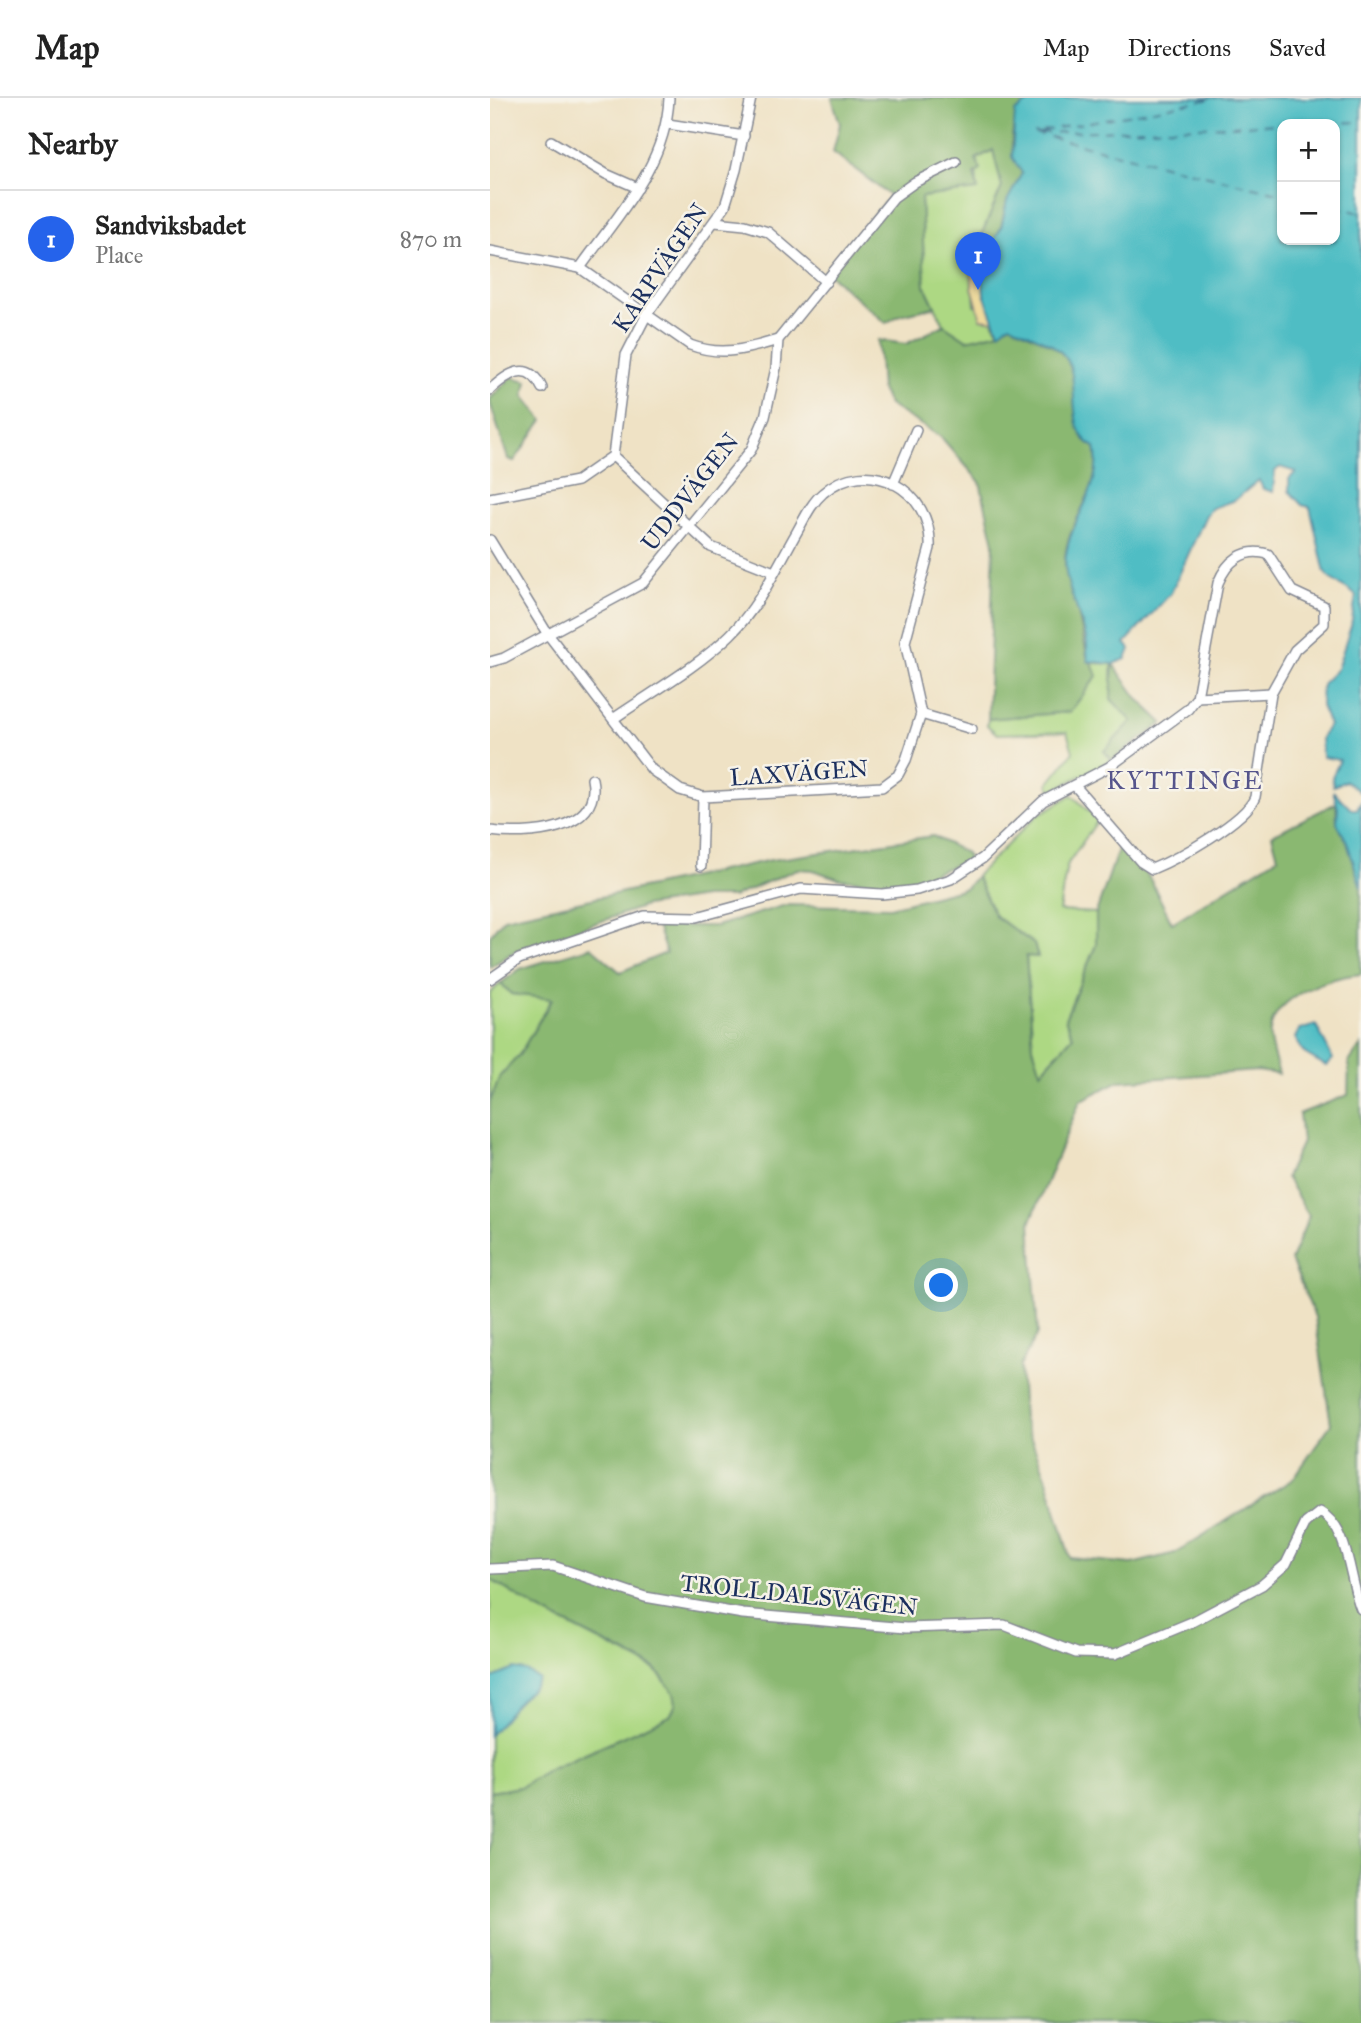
<!DOCTYPE html>
<meta charset="utf-8">
<style>
body{margin:0;font-family:"IM FELL Great Primer",serif;background:#f2f2f2;color:#222}
.controls{position:absolute;right:21px;top:21px;display:grid;overflow:hidden;border-radius:14px;box-shadow:0 2px 5px #0004}
.controls button{width:63px;height:63px;display:grid;place-items:center;padding:0;border:0;border-bottom:2px solid #e0e0e0;background:#fff;color:#222;font:35px sans-serif}
.you{position:absolute;left:452px;top:1188px;width:24px;height:24px;margin:-18px;border:5px solid #fff;border-radius:50%;background:#1a73e8;box-shadow:0 0 0 10px #1a73e833}
.badge{display:grid;place-items:center;width:46px;height:46px;border-radius:50%;background:#2563eb;color:#fff;font-size:23px;font-weight:700}
.pin{position:absolute;translate:-50% -58px;filter:drop-shadow(0 2px 4px #0008)}
.pin::after{content:'';position:absolute;top:37px;width:24px;height:21px;background:inherit;clip-path:polygon(0 0,100% 0,50% 100%)}
.list{margin:0;padding:0;list-style:none}
h2{display:flex;justify-content:space-between;align-items:center;height:91px;margin:0;padding:0 28px;font-size:30px}
h2 small{font-size:23px;font-weight:400;color:#767676}
.list li{display:grid;grid-template-columns:46px 1fr auto;gap:21px;align-items:center;box-sizing:border-box;height:98px;padding:0 28px;border-top:2px solid #e0e0e0}
.list b{display:block;font-size:26px;white-space:nowrap}
.list p{margin:0;font-size:23px;white-space:nowrap;color:#767676}
.list em{font-size:23px;font-style:normal;color:#767676}
.map{position:relative;flex:none;width:871px;height:1925px;overflow:hidden}
header{display:flex;align-items:center;gap:42px;box-sizing:border-box;height:98px;padding:0 35px;background:#fff;border-bottom:2px solid #e0e0e0}
header strong{font-size:33px}
nav{display:flex;gap:38px;margin-inline-start:auto;font-size:24px}
main{display:flex}
aside{flex:1;background:#fff}
.map>svg:first-child{display:block}
.green{fill:#add883;stroke:#648470;stroke-width:2}
.forest{fill:#8ab871;stroke:#527468;stroke-width:2}
.sand{fill:#eeda9e;stroke:#84847e;stroke-width:2}
.water{fill:#4fbdc4;stroke:#357691;stroke-width:2;fill-rule:evenodd}
.lines{fill:none;stroke-linecap:round;stroke-linejoin:round}
.ferry{stroke:#2b5a7d;stroke-width:2;stroke-dasharray:9 7;stroke-linecap:butt}
.street-casing{stroke:#858892;stroke-width:12}
.street{stroke:#fff;stroke-width:9}
.labels{text-anchor:middle;stroke-width:5;stroke-linejoin:round;paint-order:stroke}
.street-label{font-size:24px;fill:#1b2f5e;stroke:#f7f3e8}
.neighbourhood-label{font-size:26px;letter-spacing:2px;fill:#55548b;stroke:#f7f3e8}
</style>
<header>
<strong>Map</strong>
<nav><a>Map</a><a>Directions</a><a>Saved</a></nav>
</header>
<main>
<aside>
<h2>Nearby<small></small></h2>
<ul class="list">
<li><span class="badge">1</span><div><b>Sandviksbadet</b><p>Place</p></div><em>870 m</em></li>
</ul>
</aside>
<div class="map">
<svg width="871" height="1925" viewBox="0 0 871 1925">
<rect width="100%" height="100%" fill="#f7f3e8"/>
<filter id="ink" filterUnits="userSpaceOnUse"><feTurbulence type="fractalNoise" baseFrequency=".0143" numOctaves="2"/><feDisplacementMap in="SourceGraphic" scale="14" xChannelSelector="R" yChannelSelector="G"/><feConvolveMatrix kernelMatrix="1 2 1 2 8 2 1 2 1" color-interpolation-filters="sRGB"/></filter>
<filter id="wash" filterUnits="userSpaceOnUse"><feTurbulence type="fractalNoise" baseFrequency=".00686" numOctaves="4" result="noise"/><feDisplacementMap in="SourceGraphic" scale="28" xChannelSelector="R" yChannelSelector="G"/><feGaussianBlur stdDeviation="1.57" result="paint"/><feColorMatrix in="noise" values="0 0 0 0 0 0 0 0 0 0 0 0 0 0 0 0 0 1.4 0 .05"/><feComposite in="paint" operator="in"/></filter>
<g filter="url(#wash)">
<rect width="100%" height="100%" fill="#efe2c5"/>
<g class="green">
<path d="M503 52 512 89 481 161 485 207 506 223 503 225 509 234 477 242 454 227 435 188 431 99 487 92 486 61Z"/>
<path d="M602 565 623 566 621 573 643 623 614 653 622 662 562 693 558 686 583 654 577 634 507 636 497 627 498 621 580 614 606 579Z"/>
<path d="M582 697 608 722 577 767 569 813 606 815V847L575 921 583 938 550 975 543 949 536 858 548 859 544 846 505 818 486 778 546 718Z"/>
<path d="M11 885 21 896 62 900 30 956 10 978 0 1004V895Z"/>
<path d="M0 1481 49 1512 165 1571 184 1595 187 1606 180 1618 59 1671 30 1689 0 1694Z"/>
</g>
<g class="forest">
<path d="M342 0H544C529 8 520 32 522 49 524 57 530 67 533 75L517 103 511 130 491 162 481 161 512 89 503 52 486 61 491 72 484 76 488 92 431 99 435 188 445 209 410 217 396 225 335 173 400 98 343 54 350 26Z"/>
<path d="M520 226C537 237 564 243 576 260 593 284 573 335 605 349 615 393 573 425 575 467 576 479 582 493 585 504 591 524 594 543 598 563L602 565 607 578 580 614 498 621 504 445 490 384 451 339 399 307 391 292 388 242 416 246 454 227 477 242 509 234Z"/>
<path d="M21 279 37 283 34 298 53 322 24 363 18 361 0 305V301Z"/>
<path d="M623 566 649 602 673 625 622 662 614 653 642 623 621 601Z"/>
<path d="M846 705 847 725 857 744 871 789V876C840 879 785 897 780 933 778 945 786 964 789 976L767 973 629 983 590 1003 540 1125 548 1235 530 1268 533 1321 556 1378 580 1460 642 1466 685 1455 803 1381 841 1326 825 1219 801 1162 819 1118 796 1079 812 1044 809 1016 858 997 859 964 871 947V1925H0V1694L30 1689 59 1671 180 1618 186 1606 184 1595 165 1570 49 1512 0 1481V1004L10 978 30 956 62 901 21 896 11 885 30 871 101 849 130 874 176 855 167 828H226L296 807 400 809 476 790 486 778 505 818 544 846 548 859 536 858 543 949 551 974 583 938 575 921 606 847V815L630 746 659 779 682 825 788 759 782 737Z"/>
<path d="M443 738 476 755 479 762 431 780 405 786 349 781 323 772 307 771 243 799H214L155 808 25 853 0 869V837L14 820 281 762Z"/>
</g>
<path class="sand" d="M481 161 491 162 494 196 506 223 491 221 482 189Z"/>
<g class="water">
<path d="M544 0H871V695L856 683 843 688 842 679 850 662 832 659 831 640 839 627 831 608 832 586 847 571 861 528 866 498C856 487 843 486 835 475L820 409 812 407 799 393V381L806 374 790 369 785 373 783 394 773 391 769 382 745 402 722 410 716 417 681 495 635 545 640 551 636 561 623 566 598 563C597 557 597 552 597 547 594 517 571 486 576 457 581 419 614 389 605 349 573 335 592 285 576 260 564 243 537 236 520 226L509 234 494 196 491 162 511 130 517 103 532 75 522 59 525 14ZM792 26H845V142H792Z"/>
<path d="M843 693 861 711H867L871 703V789L857 744 847 725 848 710Z"/>
<path d="M826 927 843 961 836 968 814 955 805 940 809 932Z"/>
<path d="M24 1571 36 1573 49 1581C43 1593 33 1597 26 1606 17 1617 9 1627 0 1637V1581Z"/>
</g>
<g class="lines">
<g class="ferry">
<path d="M792 26 871 24"/>
<path d="M552 33 726 0"/>
<path d="M544 35 792 96"/>
<path d="M549 35 792 26"/>
<path d="M845 109 871 115"/>
</g>
</g>
</g>
<g filter="url(#ink)">
<g class="lines">
<g class="street-casing">
<g id="street">
<path d="M178 26 254 38"/>
<path d="M61 43 116 76 148 90"/>
<path d="M225 124 255 127 278 134 336 184"/>
<path d="M0 153 90 170 200 247C232 259 257 251 288 242"/>
<path d="M90 170C128 116 176 68 179 0"/>
<path d="M0 292C17 276 38 261 52 290"/>
<path d="M123 358 221 449 284 474"/>
<path d="M403 386 426 332"/>
<path d="M0 400 87 383 123 358 136 257 157 216 235 108 246 72 261 0"/>
<path d="M0 442 57 535 162 672 190 692 213 699 392 689 408 677 416 662 431 616 415 544 440 450C443 391 377 356 333 395 320 406 313 424 304 439 285 473 268 510 240 537 206 570 162 594 123 621"/>
<path d="M0 564 14 560 153 485 261 352 275 319 286 270 288 242 404 99 425 84 466 64"/>
<path d="M707 599 781 595"/>
<path d="M431 616 482 631"/>
<path d="M0 733C36 738 113 734 102 681"/>
<path d="M211 768 213 699"/>
<path d="M0 881 29 861 155 818 207 819 311 791 392 796 427 792 461 781 493 760 553 703 619 669 698 611 707 599 728 485C737 463 754 449 778 456L802 493 834 508V526L805 552 781 595 765 699C756 723 687 761 662 771L651 764 586 689"/>
<path d="M0 1471 63 1468 155 1499 253 1516 416 1530 514 1527 586 1555 625 1556 702 1524 772 1487 796 1466 816 1425 830 1414C860 1430 859 1483 871 1511"/>
</g>
</g>
<use href="#street" class="street"/>
</g>
</g>
<g class="labels">
<g class="street-label">
<text transform="translate(170 170) rotate(-56)" y="8">KARPVÄGEN</text>
<text transform="translate(200 394) rotate(-52)" y="8">UDDVÄGEN</text>
<text transform="translate(309 675) rotate(-4)" y="8">LAXVÄGEN</text>
<text transform="translate(309 1497) rotate(6)" y="8">TROLLDALSVÄGEN</text>
</g>
<g class="neighbourhood-label">
<text x="695" y="691">KYTTINGE</text>
</g>
</g>
</svg>
<div class="controls">
<button>+</button>
<button>−</button>
</div>
<div class="you"></div>
<div class="pin badge" style="left:488px;top:192px">1</div>
</div>
</main>
